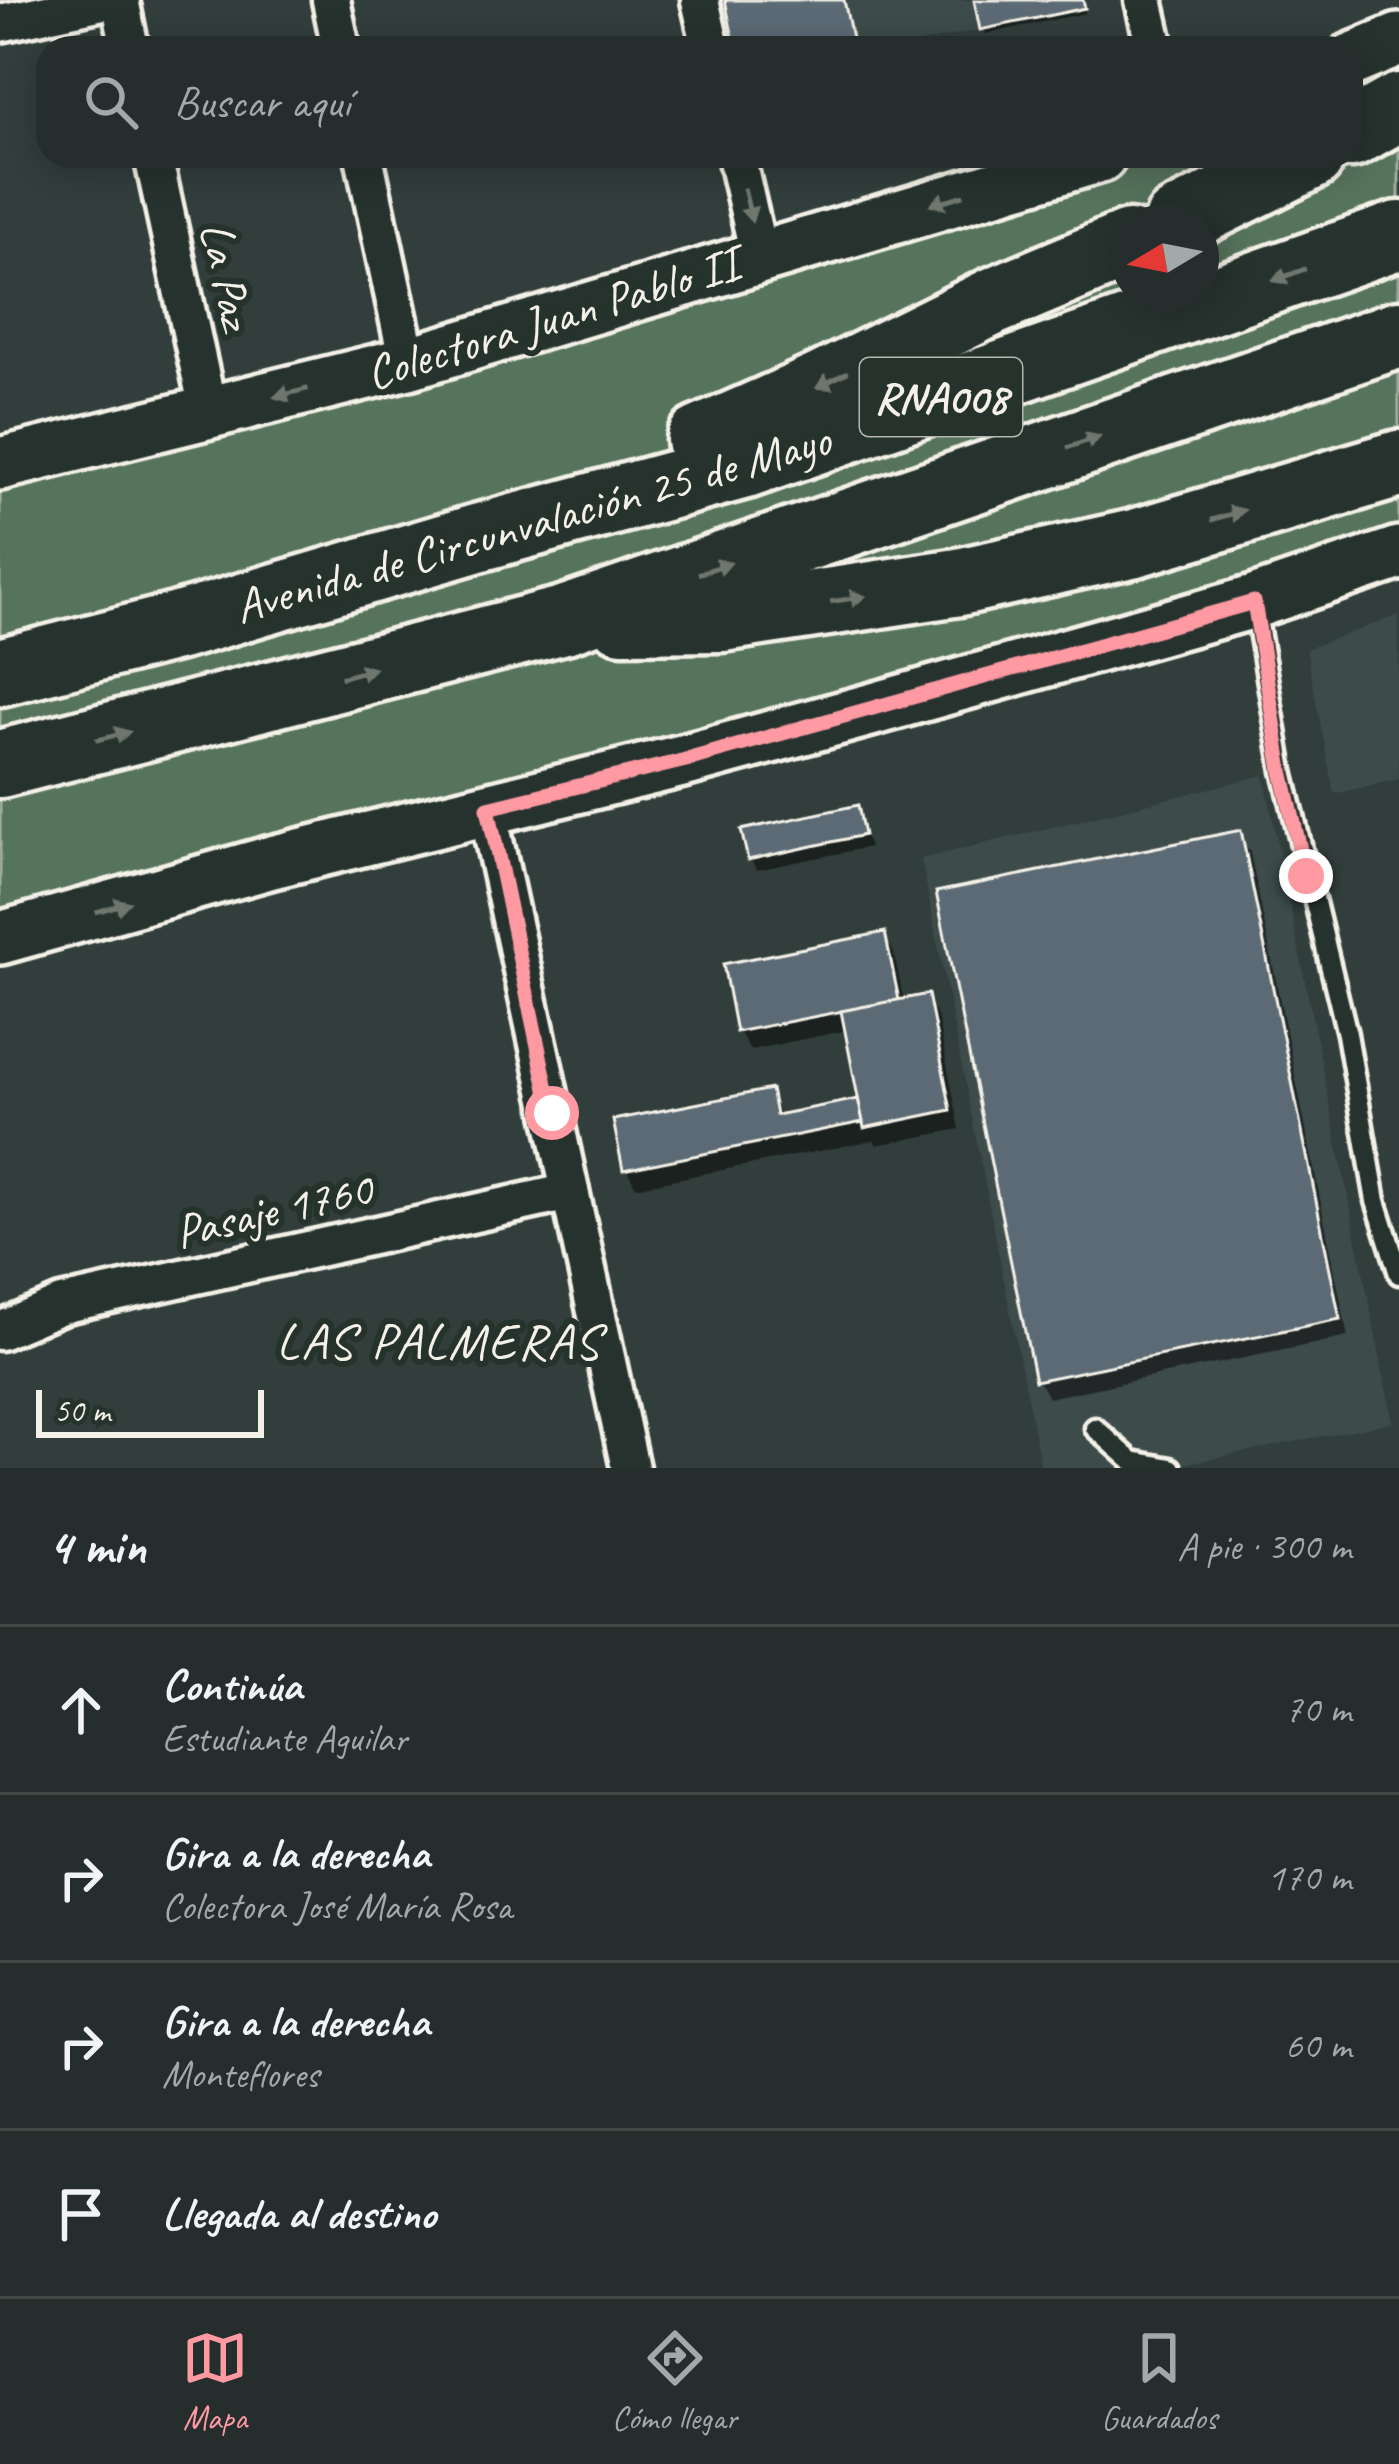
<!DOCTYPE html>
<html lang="es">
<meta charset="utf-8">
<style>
body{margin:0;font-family:Caveat,sans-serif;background:#2d3634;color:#f1f3f6}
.compass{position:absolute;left:1111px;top:204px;width:108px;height:108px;border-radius:50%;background:#252e2c;box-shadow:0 6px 30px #0003;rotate:260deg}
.scale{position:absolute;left:36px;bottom:30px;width:228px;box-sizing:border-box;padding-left:12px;border:6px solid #f4f1e8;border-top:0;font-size:33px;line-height:42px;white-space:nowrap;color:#f4f1e8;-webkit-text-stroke:9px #26332d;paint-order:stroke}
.stop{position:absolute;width:36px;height:36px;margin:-27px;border:9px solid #ff9aa2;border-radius:50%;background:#fff}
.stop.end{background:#ff9aa2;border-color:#fff;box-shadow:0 3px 12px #0008}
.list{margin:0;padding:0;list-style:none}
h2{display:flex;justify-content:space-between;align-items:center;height:156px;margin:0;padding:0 48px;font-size:51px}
h2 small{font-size:39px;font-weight:400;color:#a3a8a9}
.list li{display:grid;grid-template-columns:78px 1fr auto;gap:36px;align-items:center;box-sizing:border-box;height:168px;padding:0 48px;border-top:3px solid #424a48}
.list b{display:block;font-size:45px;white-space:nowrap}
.list p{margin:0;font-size:39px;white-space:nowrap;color:#a3a8a9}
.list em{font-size:39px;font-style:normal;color:#a3a8a9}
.icon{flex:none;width:66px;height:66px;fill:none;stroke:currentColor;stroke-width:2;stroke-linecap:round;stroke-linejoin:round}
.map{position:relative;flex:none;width:1399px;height:1468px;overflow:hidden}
.search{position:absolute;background:#252e2c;box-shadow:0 6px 30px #0003;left:36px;right:36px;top:36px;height:132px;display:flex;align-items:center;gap:30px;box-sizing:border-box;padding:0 42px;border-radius:36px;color:#a3a8a9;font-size:45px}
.sheet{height:828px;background:#252e2c}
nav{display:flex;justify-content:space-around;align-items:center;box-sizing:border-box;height:168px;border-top:3px solid #424a48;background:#252e2c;font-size:33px;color:#a3a8a9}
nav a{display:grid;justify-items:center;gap:6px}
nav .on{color:#ff9aa2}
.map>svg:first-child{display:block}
.built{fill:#3e4b4c}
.green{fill:#56735b;stroke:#a5b2a2;stroke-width:3;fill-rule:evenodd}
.shadow{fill:#0007}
.building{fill:#5c6a74;stroke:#f4f1e8;stroke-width:3}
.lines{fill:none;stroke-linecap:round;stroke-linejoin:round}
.service-casing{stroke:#f4f1e8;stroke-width:27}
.minor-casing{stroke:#f4f1e8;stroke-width:45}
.secondary-casing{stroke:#f4f1e8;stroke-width:60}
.motorway-casing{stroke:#f4f1e8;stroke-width:75}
.service{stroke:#26332d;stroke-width:18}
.minor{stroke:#26332d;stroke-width:36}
.secondary{stroke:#26332d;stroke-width:51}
.motorway{stroke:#26332d;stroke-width:66}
.oneway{fill:#6e766e}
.route{stroke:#ff9aa2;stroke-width:15}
.labels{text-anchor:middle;stroke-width:12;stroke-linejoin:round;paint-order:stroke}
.shield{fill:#26332d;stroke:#b6b8b0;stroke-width:3}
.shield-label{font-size:45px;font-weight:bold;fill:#f4f1e8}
.street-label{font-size:48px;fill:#f4f1e8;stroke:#26332d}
.neighbourhood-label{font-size:51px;letter-spacing:3px;fill:#f4f1e8;stroke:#26332d}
</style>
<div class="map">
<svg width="1399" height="1468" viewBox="0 0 1399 1468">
<rect width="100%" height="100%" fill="#313e3b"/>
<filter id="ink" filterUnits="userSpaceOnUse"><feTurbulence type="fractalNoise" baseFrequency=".00833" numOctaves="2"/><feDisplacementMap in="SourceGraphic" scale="24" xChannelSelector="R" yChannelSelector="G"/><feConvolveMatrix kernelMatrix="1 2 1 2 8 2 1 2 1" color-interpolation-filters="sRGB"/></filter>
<g filter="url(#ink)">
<g class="built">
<path d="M725 0H1083L1085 8 895 48H735Z"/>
<path d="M1399 615V779L1334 794 1306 649Z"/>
<path d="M1264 775 1393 1422 1164 1468H1041L921 859Z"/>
</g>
<path class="green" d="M1399 40V553L0 938V464L1100 156H1351V60ZM1129 222H1201V294H1129Z"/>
<g class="shadow">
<path d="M977 0H1083L1085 13 986 34Z"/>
<path d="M856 809 869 847 757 870 750 859Z"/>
<path d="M1239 833 1250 852 1348 1337 1048 1398 1038 1380Z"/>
<path d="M884 935 894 953 904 1002 927 998 937 1016 960 1129 877 1145 874 1140 636 1187 626 1168 769 1093 781 1117 862 1101 848 1030 750 1050 739 1031Z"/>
</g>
<g class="building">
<path d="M725 0H844L854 48H735Z"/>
<path d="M974 0H1083L1085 8 980 30Z"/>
<path d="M858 805 864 835 748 860 741 830Z"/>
<path d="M1241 830 1340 1319 1035 1381 936 892Z"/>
<path d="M885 932 899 1000 736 1032 723 964Z"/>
<path d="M928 994 951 1110 864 1128 841 1011Z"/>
<path d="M771 1089 776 1115 858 1099 863 1122 623 1170 613 1120Z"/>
</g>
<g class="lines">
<g class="service-casing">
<g id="service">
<path d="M1255 607 1283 771 1347 1034 1376 1201 1399 1274"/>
<path d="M1095 1428 1132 1461 1171 1468"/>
</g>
</g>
<g class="minor-casing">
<g id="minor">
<path d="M120 0 130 48"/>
<path d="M331 0 341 48"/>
<path d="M700 0 711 48"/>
<path d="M1144 0 1155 48"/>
<path d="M0 23 108 0"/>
<path d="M153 156 209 414"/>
<path d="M364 156 408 363"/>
<path d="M736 156 759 255"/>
<path d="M487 808 630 1468"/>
<path d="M0 1331 61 1305 570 1192"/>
</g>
</g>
<g class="secondary-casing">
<g id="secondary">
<path d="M1351 60 1399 40"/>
<path d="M0 464 408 363 1100 156"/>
<path d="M0 938 272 862 690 759 870 710 1254 602 1399 553"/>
</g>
</g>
<g class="motorway-casing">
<g id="motorway">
<path d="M1351 134 1399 107"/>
<path d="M1178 222 1311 156"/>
<path d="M700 440 818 388 994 301 1129 244"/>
<path d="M622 619 722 618 959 582 1135 543 1399 464"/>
<path d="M0 672 179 626 477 538 745 465 1399 235"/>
<path d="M0 764 564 620 1399 334"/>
</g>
</g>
<use href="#service" class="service"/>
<use href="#minor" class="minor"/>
<use href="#secondary" class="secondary"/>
<use href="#motorway" class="motorway"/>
</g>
<defs><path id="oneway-solid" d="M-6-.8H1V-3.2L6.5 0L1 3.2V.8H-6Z" transform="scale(3)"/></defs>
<g class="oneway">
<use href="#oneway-solid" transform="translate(947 200) rotate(164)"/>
<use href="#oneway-solid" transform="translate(748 205) rotate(77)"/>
<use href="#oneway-solid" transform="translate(1289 275) rotate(160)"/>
<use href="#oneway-solid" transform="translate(832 380) rotate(153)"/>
<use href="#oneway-solid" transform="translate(291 393) rotate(166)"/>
<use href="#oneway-solid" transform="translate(1084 442) rotate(-19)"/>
<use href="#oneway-solid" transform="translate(1228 515) rotate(-17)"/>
<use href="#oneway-solid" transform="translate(715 568) rotate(-19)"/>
<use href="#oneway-solid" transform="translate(848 599) rotate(-9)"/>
<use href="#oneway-solid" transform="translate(358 673) rotate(-15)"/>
<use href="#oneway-solid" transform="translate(113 736) rotate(-14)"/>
<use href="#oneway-solid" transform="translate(113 907) rotate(-16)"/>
</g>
</g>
<g class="lines" filter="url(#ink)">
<path class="route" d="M552 1113 488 808 690 759 1254 602 1282 771 1306 876"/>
</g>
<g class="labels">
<rect class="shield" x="860" y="358" width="162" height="78" rx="9"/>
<g class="shield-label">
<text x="941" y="413">RNA008</text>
</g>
<g class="street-label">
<text transform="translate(228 275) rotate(78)" y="17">La Paz</text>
<text transform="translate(552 317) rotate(-17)" y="17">Colectora Juan Pablo II</text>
<text transform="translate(532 522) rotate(-16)" y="17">Avenida de Circunvalación 25 de Mayo</text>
<text transform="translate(273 1209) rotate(-13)" y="17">Pasaje 1760</text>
</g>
<g class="neighbourhood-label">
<text x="439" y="1358">LAS PALMERAS</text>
</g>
</g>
</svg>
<svg class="compass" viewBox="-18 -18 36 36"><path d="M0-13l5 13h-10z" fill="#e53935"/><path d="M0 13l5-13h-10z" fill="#a3a8a9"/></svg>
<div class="scale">50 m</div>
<div class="stop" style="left:552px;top:1113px"></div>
<div class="stop end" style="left:1306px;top:876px"></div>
<div class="search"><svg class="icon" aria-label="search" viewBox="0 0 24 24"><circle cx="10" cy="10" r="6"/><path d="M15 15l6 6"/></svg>Buscar aquí</div>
</div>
<section class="sheet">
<h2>4 min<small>A pie · 300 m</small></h2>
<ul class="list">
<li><svg class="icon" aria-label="ahead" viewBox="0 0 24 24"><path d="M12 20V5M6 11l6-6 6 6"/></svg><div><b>Continúa</b><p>Estudiante Aguilar</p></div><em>70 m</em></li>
<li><svg class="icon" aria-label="right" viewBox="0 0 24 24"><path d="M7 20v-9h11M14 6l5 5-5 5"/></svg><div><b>Gira a la derecha</b><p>Colectora José María Rosa</p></div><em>170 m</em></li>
<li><svg class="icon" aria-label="right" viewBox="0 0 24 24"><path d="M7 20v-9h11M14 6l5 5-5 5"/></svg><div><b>Gira a la derecha</b><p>Monteflores</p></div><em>60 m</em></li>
<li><svg class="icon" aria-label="arrive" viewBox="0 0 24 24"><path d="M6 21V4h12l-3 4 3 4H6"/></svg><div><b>Llegada al destino</b></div></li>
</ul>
</section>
<nav>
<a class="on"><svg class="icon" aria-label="map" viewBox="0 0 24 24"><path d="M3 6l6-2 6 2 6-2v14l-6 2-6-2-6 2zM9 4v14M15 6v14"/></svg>Mapa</a>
<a><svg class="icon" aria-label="directions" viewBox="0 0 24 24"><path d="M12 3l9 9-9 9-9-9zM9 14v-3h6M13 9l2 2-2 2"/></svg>Cómo llegar</a>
<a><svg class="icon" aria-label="saved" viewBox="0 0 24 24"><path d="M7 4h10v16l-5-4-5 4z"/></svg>Guardados</a>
</nav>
